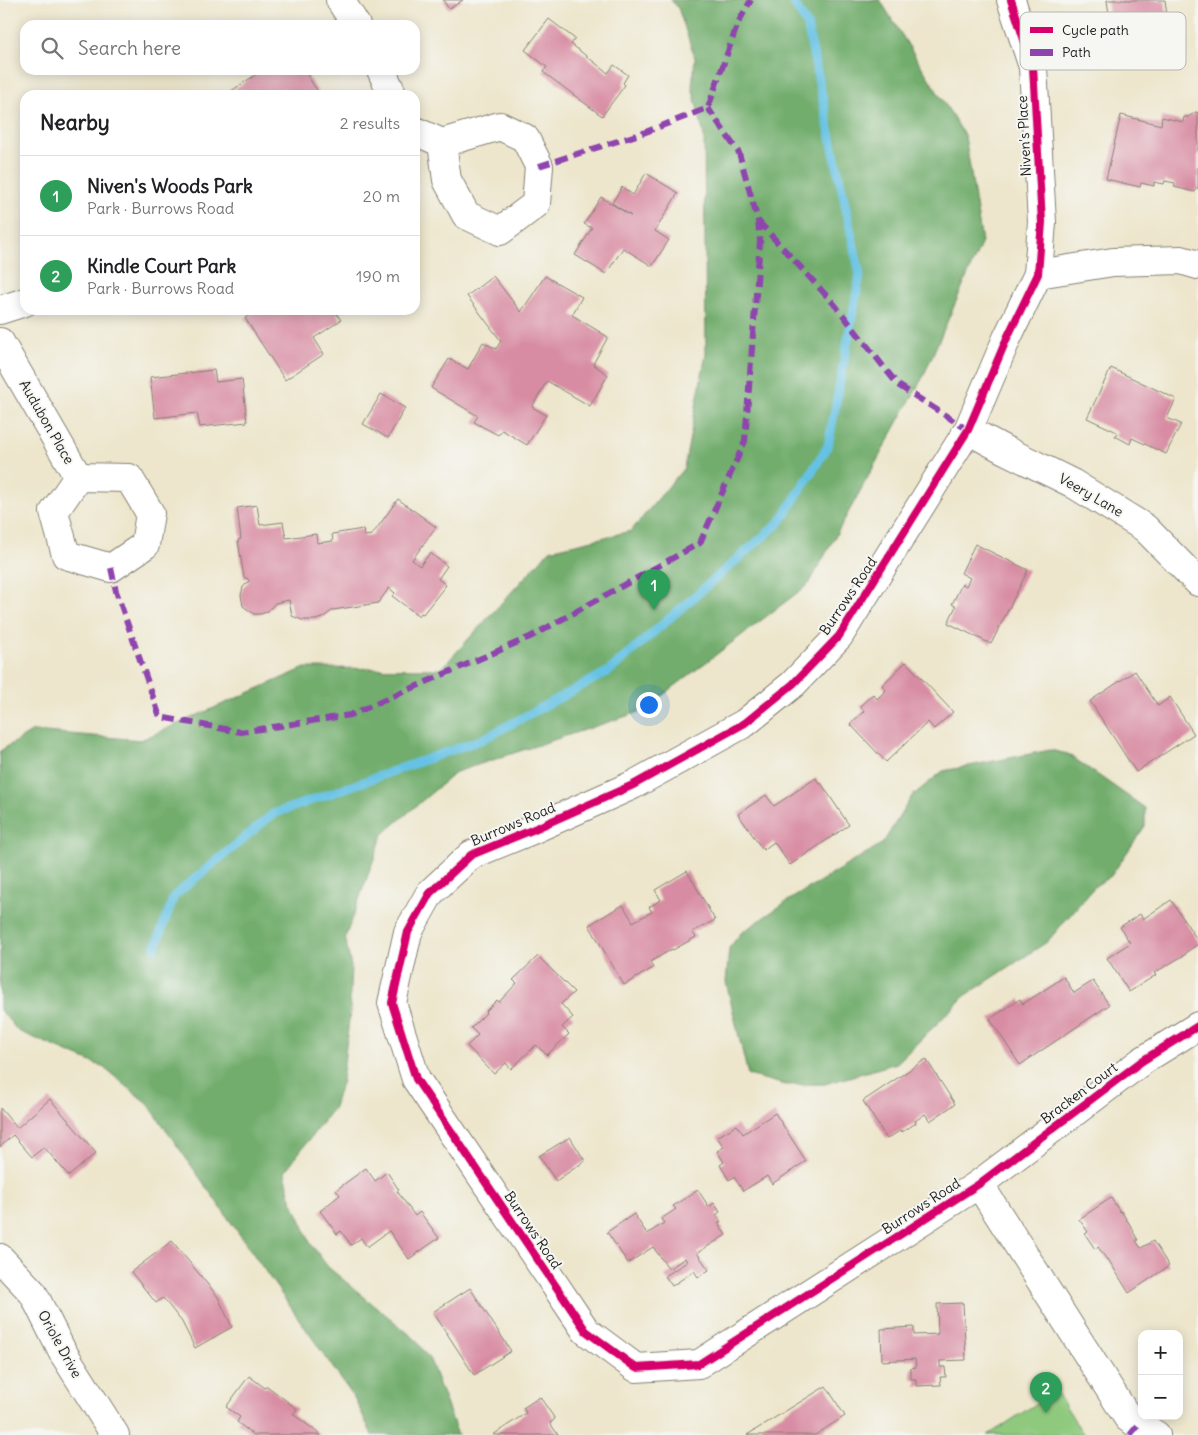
<!DOCTYPE html>
<meta charset="utf-8">
<style>
body{margin:0;font-family:Delius,sans-serif;background:#f2f2f2;color:#202124}
.controls{position:absolute;right:15px;bottom:15px;display:grid;overflow:hidden;border-radius:10px;box-shadow:0 2px 12px #0003}
.controls button{width:45px;height:45px;display:grid;place-items:center;padding:0;border:0;border-bottom:1px solid #e0e0e0;background:#fff;color:#202124;font:25px sans-serif}
.you{position:absolute;left:648px;top:704px;width:18px;height:18px;margin:-12px;border:4px solid #fff;border-radius:50%;background:#1a73e8;box-shadow:0 0 0 8px #1a73e833}
.badge{display:grid;place-items:center;width:32px;height:32px;border-radius:50%;background:#db2777;color:#fff;font-size:16px;font-weight:700}
.pin{position:absolute;translate:-50% -41px;filter:drop-shadow(0 1px 2px #0008)}
.pin::after{content:'';position:absolute;top:26px;width:18px;height:15px;background:inherit;clip-path:polygon(0 0,100% 0,50% 100%)}
.list{margin:0;padding:0;list-style:none}
h2{display:flex;justify-content:space-between;align-items:center;height:65px;margin:0;padding:0 20px;font-size:21px}
h2 small{font-size:16px;font-weight:400;color:#757577}
.list li{display:grid;grid-template-columns:32px 1fr auto;gap:15px;align-items:center;box-sizing:border-box;height:80px;padding:0 20px;border-top:1px solid #e0e0e0}
.list b{display:block;font-size:19px;white-space:nowrap}
.list p{margin:0;font-size:16px;white-space:nowrap;color:#757577}
.list em{font-size:16px;font-style:normal;color:#757577}
.icon{flex:none;width:28px;height:28px;fill:none;stroke:currentColor;stroke-width:2;stroke-linecap:round;stroke-linejoin:round}
.map{position:relative;flex:none;width:1198px;height:1435px;overflow:hidden}
.search{position:absolute;background:#fff;box-shadow:0 2px 12px #0003;left:20px;top:20px;width:400px;height:55px;display:flex;align-items:center;gap:12px;box-sizing:border-box;padding:0 18px;border-radius:15px;color:#757577;font-size:19px}
.panel{position:absolute;background:#fff;box-shadow:0 2px 12px #0003;left:20px;top:90px;width:400px;height:225px;border-radius:15px}
.map>svg:first-child{display:block}
.green{fill:#8ec97e;stroke:#55724d}
.forest{fill:#72ad6d;stroke:#476444}
.lines{fill:none;stroke-linecap:round;stroke-linejoin:round}
.stream{stroke:#66c2e4;stroke-width:9}
.building{fill:#d88ca3}
.street-casing{stroke:#848174;stroke-width:30}
.street{stroke:#fff;stroke-width:28}
.quiet{stroke:#8e44ad;stroke-width:6;stroke-dasharray:12 6;stroke-linecap:butt}
.cycleway-casing{stroke:#f6f6f2;stroke-width:11}
.cycleway{stroke:#d6006c;stroke-width:8}
.labels{text-anchor:middle;stroke-width:4;stroke-linejoin:round;paint-order:stroke}
.street-label{font-size:14px;fill:#1c1c1c;stroke:#f6f6f2}
.key{fill:#f6f6f2;stroke:#b5b5b2;stroke-width:1}
.key-label{font-size:14px;fill:#1c1c1c}
</style>
<div class="map">
<svg width="1198" height="1435" viewBox="0 0 1198 1435">
<rect width="100%" height="100%" fill="#f6f6f2"/>
<filter id="ink" filterUnits="userSpaceOnUse"><feTurbulence type="fractalNoise" baseFrequency=".02" numOctaves="2"/><feDisplacementMap in="SourceGraphic" scale="10" xChannelSelector="R" yChannelSelector="G"/><feConvolveMatrix kernelMatrix="1 2 1 2 8 2 1 2 1" color-interpolation-filters="sRGB"/></filter>
<filter id="wash" filterUnits="userSpaceOnUse"><feTurbulence type="fractalNoise" baseFrequency=".0096" numOctaves="4" result="noise"/><feDisplacementMap in="SourceGraphic" scale="20" xChannelSelector="R" yChannelSelector="G"/><feGaussianBlur stdDeviation="1.12" result="paint"/><feColorMatrix in="noise" values="0 0 0 0 0 0 0 0 0 0 0 0 0 0 0 0 0 1.4 0 .05"/><feComposite in="paint" operator="in"/></filter>
<g filter="url(#wash)">
<rect width="100%" height="100%" fill="#ede6cc"/>
<path class="green" d="M1056 1391 1084 1435H988Z"/>
<g class="forest">
<path d="M671 0H880L965 136 982 242 923 377 809 584 642 711 456 772 383 834 345 938 351 966 350 989V1012L342 1080 334 1107 285 1171 290 1196 311 1244 328 1267 414 1338 430 1360 458 1435H372L355 1399 148 1104 103 1067 18 1031 0 1010V751L33 731 141 740 305 668 441 669 550 550 631 531 684 468 706 354 704 136 692 86 695 58 678 8Z"/>
<path d="M1050 750 1068 754 1145 808V826L1111 876 1095 886 1047 942 965 996 897 1063 825 1084 786 1085 748 1075 726 982 729 948 741 933 786 902 883 843 912 796 943 771Z"/>
</g>
<g class="lines">
<path class="stream" d="M155 948 174 896 273 814 483 739 609 671 780 522 828 446 860 275 807 25 792 0"/>
</g>
<g id="blocks">
<g class="building">
<path d="M443 0H463L449 9Z"/>
<path d="M1107 0H1165L1168 23H1166L1169 44 1117 51 1113 22H1110Z"/>
<path d="M549 19 575 39 571 44 608 73 614 65 628 75 623 83 625 85 602 116 543 72 547 67 525 50Z"/>
<path d="M263 70H304L320 95H225Z"/>
<path d="M1196 112 1198 113V189L1196 188 1195 192 1174 187 1175 183 1165 181 1164 184 1154 182V186L1141 183 1140 187 1106 179 1121 115 1161 125 1162 117 1183 122 1184 117H1188Z"/>
<path d="M646 173 678 193 655 231 669 240 652 266 623 248 606 274 575 255 592 228 584 224 601 197 631 216 612 203 622 187 633 195Z"/>
<path d="M493 276 521 312 545 276 582 297 572 315 608 337 593 364 608 375 590 406 547 381 532 407 546 415 527 445 502 430 498 435 474 422 478 416 431 388 449 359 468 369 483 342 496 349 501 341 467 296Z"/>
<path d="M258 310H343L337 314 341 320 314 338 324 354 285 380 245 318Z"/>
<path d="M1111 368 1176 399 1167 418 1181 424 1166 454 1132 438 1130 444 1115 436 1117 432 1087 418Z"/>
<path d="M214 370 216 382 242 379 247 422 200 427 197 413 155 418 150 377Z"/>
<path d="M381 394 405 408 388 438 363 424Z"/>
<path d="M398 499 436 527 412 560 420 566 430 553 447 566 438 579 446 585 423 614 421 613 419 616 392 596 395 593 389 588 378 603 333 610 322 618 315 620H302L292 616 289 600 275 603 268 611 261 614H254L243 606 241 595 243 587 249 581 247 578H244L238 540 241 539 237 508 257 505 260 525 283 522 286 538 316 534 317 543 333 541 332 534 363 529 364 536 372 535Z"/>
<path d="M975 544 1028 570 991 644 948 623 956 606 952 604 962 584 966 586 970 578 961 573Z"/>
<path d="M906 662 953 712 934 729 928 722 886 762 850 724 864 711 860 706 873 694 877 699 886 690 882 685Z"/>
<path d="M1135 671 1158 706 1170 697 1194 734 1136 772 1090 701Z"/>
<path d="M816 778 819 784 821 783 849 825 790 865 774 842 763 850 738 814 766 795 774 806Z"/>
<path d="M687 871 715 920 692 932 696 937 673 950 672 949 650 962 653 968 624 985 589 925 623 905 633 922 652 912 649 907 661 900 655 890Z"/>
<path d="M1171 900 1198 941V944L1185 953 1186 954 1154 973 1156 975 1129 992 1107 958 1130 943 1120 927 1140 914 1143 919Z"/>
<path d="M538 956 574 992 561 1004 573 1017 562 1027 569 1034 547 1055 536 1045 511 1069 506 1063 494 1074 467 1046 478 1035 471 1028 486 1013 485 1012 497 1000 499 1002 517 983 513 980Z"/>
<path d="M1064 977 1074 993 1093 981 1109 1005 1020 1065 990 1019 1020 999 1023 1004Z"/>
<path d="M926 1059 955 1104 930 1121 925 1114 915 1121 916 1123 902 1132 901 1130 887 1139 863 1101Z"/>
<path d="M50 1099 96 1153 69 1176 44 1147 32 1157 13 1135 0 1147V1108L17 1128Z"/>
<path d="M775 1113 806 1161 772 1184 767 1176 743 1191 734 1177 729 1180 720 1165 724 1162 717 1151 724 1147 717 1137 737 1125 743 1134Z"/>
<path d="M570 1137 585 1161 556 1181 539 1156Z"/>
<path d="M366 1168 375 1181 387 1172 399 1190 397 1191 415 1216 420 1212 439 1238 409 1259 389 1231 367 1247 361 1238 351 1245 341 1231 337 1234 320 1211 340 1195 336 1190Z"/>
<path d="M698 1190 709 1207 714 1203 720 1212 716 1215 721 1222 718 1223 726 1235 697 1253 709 1270 698 1277 694 1271 672 1286 665 1276 687 1262 685 1258 669 1269 653 1247 628 1263 607 1232 634 1214 647 1234 664 1223 661 1219 676 1209 673 1206Z"/>
<path d="M1111 1198 1120 1212 1121 1211 1134 1231 1133 1232 1138 1240 1136 1241 1141 1248 1153 1241 1169 1266 1129 1293 1108 1259 1107 1260 1098 1247 1095 1249 1085 1234 1088 1232 1079 1219Z"/>
<path d="M172 1241 218 1297 232 1327 195 1348 182 1322 163 1298 156 1303 131 1272Z"/>
<path d="M470 1288 511 1351 474 1375 433 1312Z"/>
<path d="M963 1303 966 1360 940 1361V1367H945L946 1377H940L941 1385 916 1386V1379H911V1368L916 1367 915 1359 882 1361 881 1329 914 1327V1335L938 1334 937 1304Z"/>
<path d="M249 1376 265 1388 267 1386 297 1409 293 1414 321 1435H254L237 1422 240 1417 226 1407Z"/>
<path d="M826 1386 845 1416 815 1435H747Z"/>
<path d="M540 1397 555 1419 550 1423 558 1435H493L526 1413 523 1408Z"/>
</g>
</g>
</g>
<g filter="url(#ink)">
<use href="#blocks" fill-opacity="0" stroke="#848174" stroke-width="1"/>
<g class="lines">
<g class="street-casing">
<g id="street">
<path d="M340 0 356 25"/>
<path d="M1011 0 1033 67 1042 222 1038 274 1007 338 968 430 839 636 793 684 745 723 633 785 532 830 471 855 430 893 408 932 392 1003 416 1079 586 1331 636 1368 699 1364 979 1184 1142 1061 1198 1026"/>
<path d="M381 70 391 91V95"/>
<path d="M415 131 442 143 500 126 525 138 539 166 536 204 500 231 466 215 447 180 442 143"/>
<path d="M1038 274 1113 262 1181 260 1198 265"/>
<path d="M0 310 25 302"/>
<path d="M0 342 78 477"/>
<path d="M968 430 1003 449 1072 483 1145 528 1198 582"/>
<path d="M78 477 129 478 150 513 145 545 111 568 66 555 54 512Z"/>
<path d="M979 1184 1128 1418 1156 1435"/>
<path d="M0 1258 33 1293 62 1351 115 1435"/>
</g>
</g>
<use href="#street" class="street"/>
<g class="quiet">
<path d="M539 166 643 133 708 108 738 23 751 0"/>
<path d="M758 221 835 305 898 385 968 430"/>
<path d="M111 568 116 591 160 717 241 732 350 715 530 637 700 543 745 441 760 241 758 221 739 153 708 108"/>
<path d="M1130 1435 1139 1424"/>
</g>
<g class="cycleway-casing">
<path id="cycleway" d="M1011 0 1033 67 1042 222 1038 274 1007 338 968 430 839 636 793 684 745 723 633 785 532 830 471 855 430 893 408 932 392 1003 416 1079 586 1331 636 1368 699 1364 979 1184 1142 1061 1198 1026"/>
</g>
<use href="#cycleway" class="cycleway"/>
</g>
</g>
<g class="labels">
<g class="street-label">
<text transform="translate(1024 136) rotate(-93)" y="5">Niven's Place</text>
<text transform="translate(47 422) rotate(60)" y="5">Audubon Place</text>
<text transform="translate(1091 495) rotate(30)" y="5">Veery Lane</text>
<text transform="translate(848 596) rotate(-56)" y="5">Burrows Road</text>
<text transform="translate(513 824) rotate(-23)" y="5">Burrows Road</text>
<text transform="translate(1079 1093) rotate(-37)" y="5">Bracken Court</text>
<text transform="translate(921 1206) rotate(-33)" y="5">Burrows Road</text>
<text transform="translate(533 1230) rotate(56)" y="5">Burrows Road</text>
<text transform="translate(60 1344) rotate(61)" y="5">Oriole Drive</text>
</g>
</g>
<rect x="1020" y="12" width="166" height="58" rx="8" class="key"/>
<rect x="1030" y="27" width="23" height="6" fill="#d6006c"/>
<rect x="1030" y="49" width="23" height="7" fill="#8e44ad"/>
<g class="key-label">
<text x="1062" y="35">Cycle path</text>
<text x="1062" y="57">Path</text>
</g>
</svg>
<div class="controls">
<button>+</button>
<button>−</button>
</div>
<div class="you"></div>
<div class="pin badge" style="left:654px;top:610px;background:#2e9e5b">1</div>
<div class="pin badge" style="left:1046px;top:1413px;background:#2e9e5b">2</div>
<div class="search"><svg class="icon" aria-label="search" viewBox="0 0 24 24"><circle cx="10" cy="10" r="6"/><path d="M15 15l6 6"/></svg>Search here</div>
<section class="panel">
<h2>Nearby<small>2 results</small></h2>
<ul class="list">
<li><span class="badge" style="background:#2e9e5b">1</span><div><b>Niven's Woods Park</b><p>Park · Burrows Road</p></div><em>20 m</em></li>
<li><span class="badge" style="background:#2e9e5b">2</span><div><b>Kindle Court Park</b><p>Park · Burrows Road</p></div><em>190 m</em></li>
</ul>
</section>
</div>
